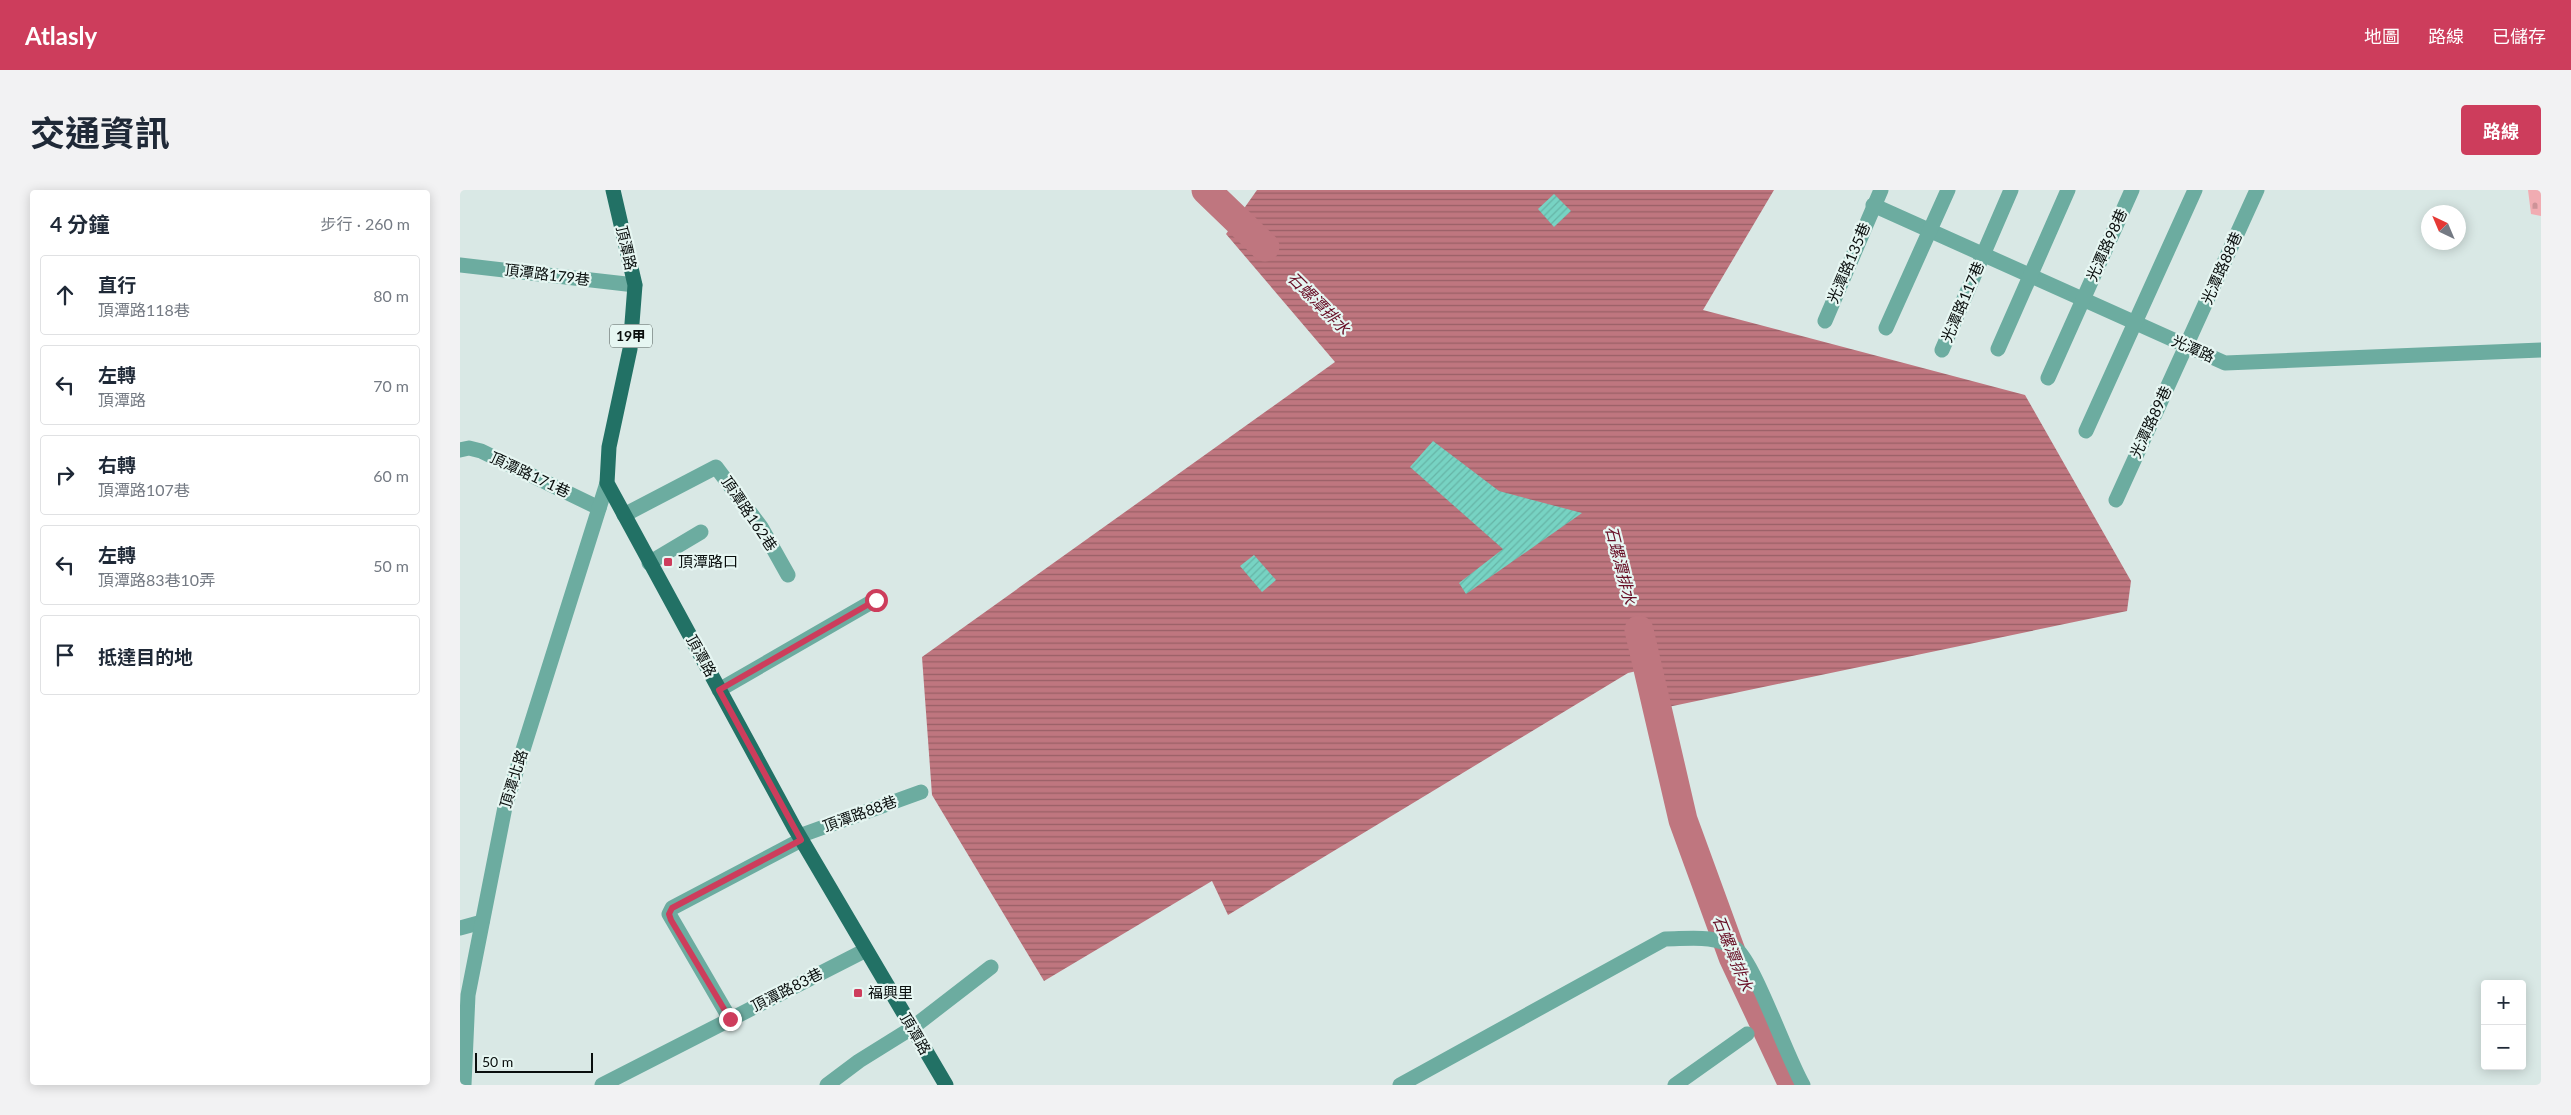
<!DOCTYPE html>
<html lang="zh-TW">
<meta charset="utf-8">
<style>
body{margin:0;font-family:Lato,"Noto Sans TC",sans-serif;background:#f2f2f3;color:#1f2937}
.controls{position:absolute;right:15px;bottom:15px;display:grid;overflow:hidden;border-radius:5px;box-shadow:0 2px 12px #0003}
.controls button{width:45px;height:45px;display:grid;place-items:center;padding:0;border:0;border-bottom:1px solid #e0e1e3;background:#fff;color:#1f2937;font:25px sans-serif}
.compass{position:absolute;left:1961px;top:15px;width:45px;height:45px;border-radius:50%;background:#fff;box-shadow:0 2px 12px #0003;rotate:316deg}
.scale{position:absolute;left:15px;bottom:12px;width:118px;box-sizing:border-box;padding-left:5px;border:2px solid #090e0d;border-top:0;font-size:14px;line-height:18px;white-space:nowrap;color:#090e0d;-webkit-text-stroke:4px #e6f6f2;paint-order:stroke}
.stop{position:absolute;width:15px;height:15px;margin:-11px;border:4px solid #cd3d5c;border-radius:50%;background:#fff}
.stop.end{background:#cd3d5c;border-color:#fff;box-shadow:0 1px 5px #0008}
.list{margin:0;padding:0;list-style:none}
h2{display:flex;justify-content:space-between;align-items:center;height:65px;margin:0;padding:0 20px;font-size:21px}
h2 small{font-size:16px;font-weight:400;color:#747a83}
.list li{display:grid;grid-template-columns:32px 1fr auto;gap:15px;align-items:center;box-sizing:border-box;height:80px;margin:0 10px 10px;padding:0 10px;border:1px solid #e0e1e3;border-radius:5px}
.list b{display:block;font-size:19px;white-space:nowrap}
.list p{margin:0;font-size:16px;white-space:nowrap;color:#747a83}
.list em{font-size:16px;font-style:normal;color:#747a83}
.icon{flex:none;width:28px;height:28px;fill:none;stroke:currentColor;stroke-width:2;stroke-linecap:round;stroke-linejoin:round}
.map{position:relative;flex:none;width:2081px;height:895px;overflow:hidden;border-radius:5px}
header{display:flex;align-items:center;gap:30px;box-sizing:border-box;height:70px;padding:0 25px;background:#cd3d5c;color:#fff}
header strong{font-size:24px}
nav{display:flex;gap:28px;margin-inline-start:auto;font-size:18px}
.intro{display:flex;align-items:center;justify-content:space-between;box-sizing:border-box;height:120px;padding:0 30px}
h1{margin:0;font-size:35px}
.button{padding:12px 22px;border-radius:5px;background:#cd3d5c;color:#fff;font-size:18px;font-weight:700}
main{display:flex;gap:30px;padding:0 30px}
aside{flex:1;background:#fff;border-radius:5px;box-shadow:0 2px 12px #0003}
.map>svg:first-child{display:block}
.cemetery{fill:url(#cemetery-stones)}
.water{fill:url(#water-rules)}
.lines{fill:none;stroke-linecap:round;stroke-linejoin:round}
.river{stroke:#bf767f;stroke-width:29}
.building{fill:url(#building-hatch)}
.minor{stroke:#6caca0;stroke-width:15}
.major{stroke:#227165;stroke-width:15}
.route{stroke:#cd3d5c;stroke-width:6}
.poi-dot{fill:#cd3d5c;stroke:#e6f6f2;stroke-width:2}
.labels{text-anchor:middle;stroke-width:4.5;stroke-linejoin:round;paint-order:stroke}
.shield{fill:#e6f6f2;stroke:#4b5452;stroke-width:1}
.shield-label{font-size:14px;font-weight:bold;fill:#090e0d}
.street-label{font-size:15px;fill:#090e0d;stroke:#e6f6f2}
.poi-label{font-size:15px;fill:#090e0d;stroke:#e6f6f2;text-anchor:start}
.water-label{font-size:16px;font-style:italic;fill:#680f26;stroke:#e6f6f2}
</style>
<header>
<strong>Atlasly</strong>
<nav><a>地圖</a><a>路線</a><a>已儲存</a></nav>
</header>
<div class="intro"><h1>交通資訊</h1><a class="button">路線</a></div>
<main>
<aside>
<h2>4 分鐘<small>步行 · 260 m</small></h2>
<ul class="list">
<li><svg class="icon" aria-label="ahead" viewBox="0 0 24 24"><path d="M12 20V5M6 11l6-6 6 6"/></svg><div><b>直行</b><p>頂潭路118巷</p></div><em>80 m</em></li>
<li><svg class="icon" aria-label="left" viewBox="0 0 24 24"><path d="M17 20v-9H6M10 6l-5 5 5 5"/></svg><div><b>左轉</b><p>頂潭路</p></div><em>70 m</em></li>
<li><svg class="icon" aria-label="right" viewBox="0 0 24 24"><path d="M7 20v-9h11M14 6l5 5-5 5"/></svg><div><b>右轉</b><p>頂潭路107巷</p></div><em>60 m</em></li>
<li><svg class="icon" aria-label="left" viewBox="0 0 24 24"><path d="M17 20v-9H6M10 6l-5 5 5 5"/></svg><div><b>左轉</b><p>頂潭路83巷10弄</p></div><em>50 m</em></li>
<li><svg class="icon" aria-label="arrive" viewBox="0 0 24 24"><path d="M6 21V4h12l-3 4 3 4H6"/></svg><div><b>抵達目的地</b></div></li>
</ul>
</aside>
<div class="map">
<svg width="2081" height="895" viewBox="0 0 2081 895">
<defs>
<pattern id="cemetery-stones" width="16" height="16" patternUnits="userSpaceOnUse" patternTransform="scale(1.25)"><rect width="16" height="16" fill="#f1acb2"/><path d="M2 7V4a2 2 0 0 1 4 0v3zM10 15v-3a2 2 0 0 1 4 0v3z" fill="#cd9398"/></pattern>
<pattern id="water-rules" width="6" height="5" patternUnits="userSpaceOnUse" patternTransform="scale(1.25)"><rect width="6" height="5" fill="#bf767f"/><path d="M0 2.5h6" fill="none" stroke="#995f66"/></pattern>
<pattern id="building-hatch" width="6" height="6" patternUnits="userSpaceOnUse" patternTransform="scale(1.25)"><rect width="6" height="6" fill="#77d3c3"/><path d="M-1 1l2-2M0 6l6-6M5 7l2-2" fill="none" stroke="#66b4a6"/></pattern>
</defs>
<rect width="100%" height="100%" fill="#d9e8e5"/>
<path class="cemetery" d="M2068 0H2081V26L2071 24Z"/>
<path class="water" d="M797 0H1314L1243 120 1565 205 1671 391 1667 421 1208 517 1198 476 1168 483 768 725 752 691 584 791 472 605 462 467 875 172 766 44Z"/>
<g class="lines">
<g class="river">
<path d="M746 0 805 57"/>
<path d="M1179 440 1223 630 1273 767 1333 895"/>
</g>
</g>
<g class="building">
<path d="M1094 4 1111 21 1094 37 1078 19Z"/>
<path d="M973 251 1039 301 1122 323 1006 404 999 393 1043 359 950 277Z"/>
<path d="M794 365 816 390 802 402 780 376Z"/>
</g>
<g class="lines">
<g class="minor">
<path d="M1413 15 1765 173 2081 160"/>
<path d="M0 75 175 95"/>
<path d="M1365 131 1421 0"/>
<path d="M1426 138 1488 0"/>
<path d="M1538 159 1608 0"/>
<path d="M1482 160 1551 0"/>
<path d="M1588 188 1672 0"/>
<path d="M1626 241 1735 0"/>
<path d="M0 260 9 258 21 261 139 318"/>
<path d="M1656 310 1797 0"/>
<path d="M164 325 256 277 301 337 328 385"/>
<path d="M189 373 241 342"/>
<path d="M259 500 415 410"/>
<path d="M339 646 461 602"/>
<path d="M0 738 22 732"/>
<path d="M270 829 209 724 212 718 341 650"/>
<path d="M4 895 8 805 45 617 147 293"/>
<path d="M142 895 406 760"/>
<path d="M367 895 399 871 452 838 531 777"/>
<path d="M940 895 1205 749C1228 749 1256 744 1276 759 1294 772 1327 868 1343 895"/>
<path d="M1215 895 1287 844"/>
</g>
<path class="major" d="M153 0 175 95 170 159 149 257 147 293 334 637 486 895"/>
</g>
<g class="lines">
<path class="route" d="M270 829 211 730 209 724 212 718 341 650 259 500 416 410"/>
</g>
<g class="poi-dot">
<rect x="203" y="367" width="10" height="10" rx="2.5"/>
<rect x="393" y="798" width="10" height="10" rx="2.5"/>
</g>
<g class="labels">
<rect class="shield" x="150" y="134.5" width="42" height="23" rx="4"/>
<g class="shield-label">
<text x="171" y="151">19甲</text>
</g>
<g class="street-label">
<text transform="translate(1647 55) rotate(-66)" y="5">光潭路98巷</text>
<text transform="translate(166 58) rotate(77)" y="5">頂潭路</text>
<text transform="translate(1389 73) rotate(-67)" y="5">光潭路135巷</text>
<text transform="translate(1762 78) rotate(-66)" y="5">光潭路88巷</text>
<text transform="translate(87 85) rotate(7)" y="5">頂潭路179巷</text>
<text transform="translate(1503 112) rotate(-67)" y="5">光潭路117巷</text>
<text transform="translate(1733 159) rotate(24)" y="5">光潭路</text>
<text transform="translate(1691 232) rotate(-65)" y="5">光潭路89巷</text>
<text transform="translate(70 285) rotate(25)" y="5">頂潭路171巷</text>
<text transform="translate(289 324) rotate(56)" y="5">頂潭路162巷</text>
<text transform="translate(241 466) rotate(61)" y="5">頂潭路</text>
<text transform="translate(54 589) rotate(-73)" y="5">頂潭北路</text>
<text transform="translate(400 624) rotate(-20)" y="5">頂潭路88巷</text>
<text transform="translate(327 800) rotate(-27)" y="5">頂潭路83巷</text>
<text transform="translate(455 844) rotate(60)" y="5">頂潭路</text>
</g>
<g class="poi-label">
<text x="218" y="377">頂潭路口</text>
<text x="408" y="808">福興里</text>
</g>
<g class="water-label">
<text transform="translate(859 113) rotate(45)" y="6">石螺潭排水</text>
<text transform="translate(1161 375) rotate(76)" y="6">石螺潭排水</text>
<text transform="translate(1273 763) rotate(68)" y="6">石螺潭排水</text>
</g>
</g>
</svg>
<div class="controls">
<button>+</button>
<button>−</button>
</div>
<svg class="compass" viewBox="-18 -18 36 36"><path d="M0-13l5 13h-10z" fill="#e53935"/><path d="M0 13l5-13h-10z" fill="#747a83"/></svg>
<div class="scale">50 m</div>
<div class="stop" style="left:416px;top:410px"></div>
<div class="stop end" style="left:270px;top:829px"></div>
</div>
</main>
